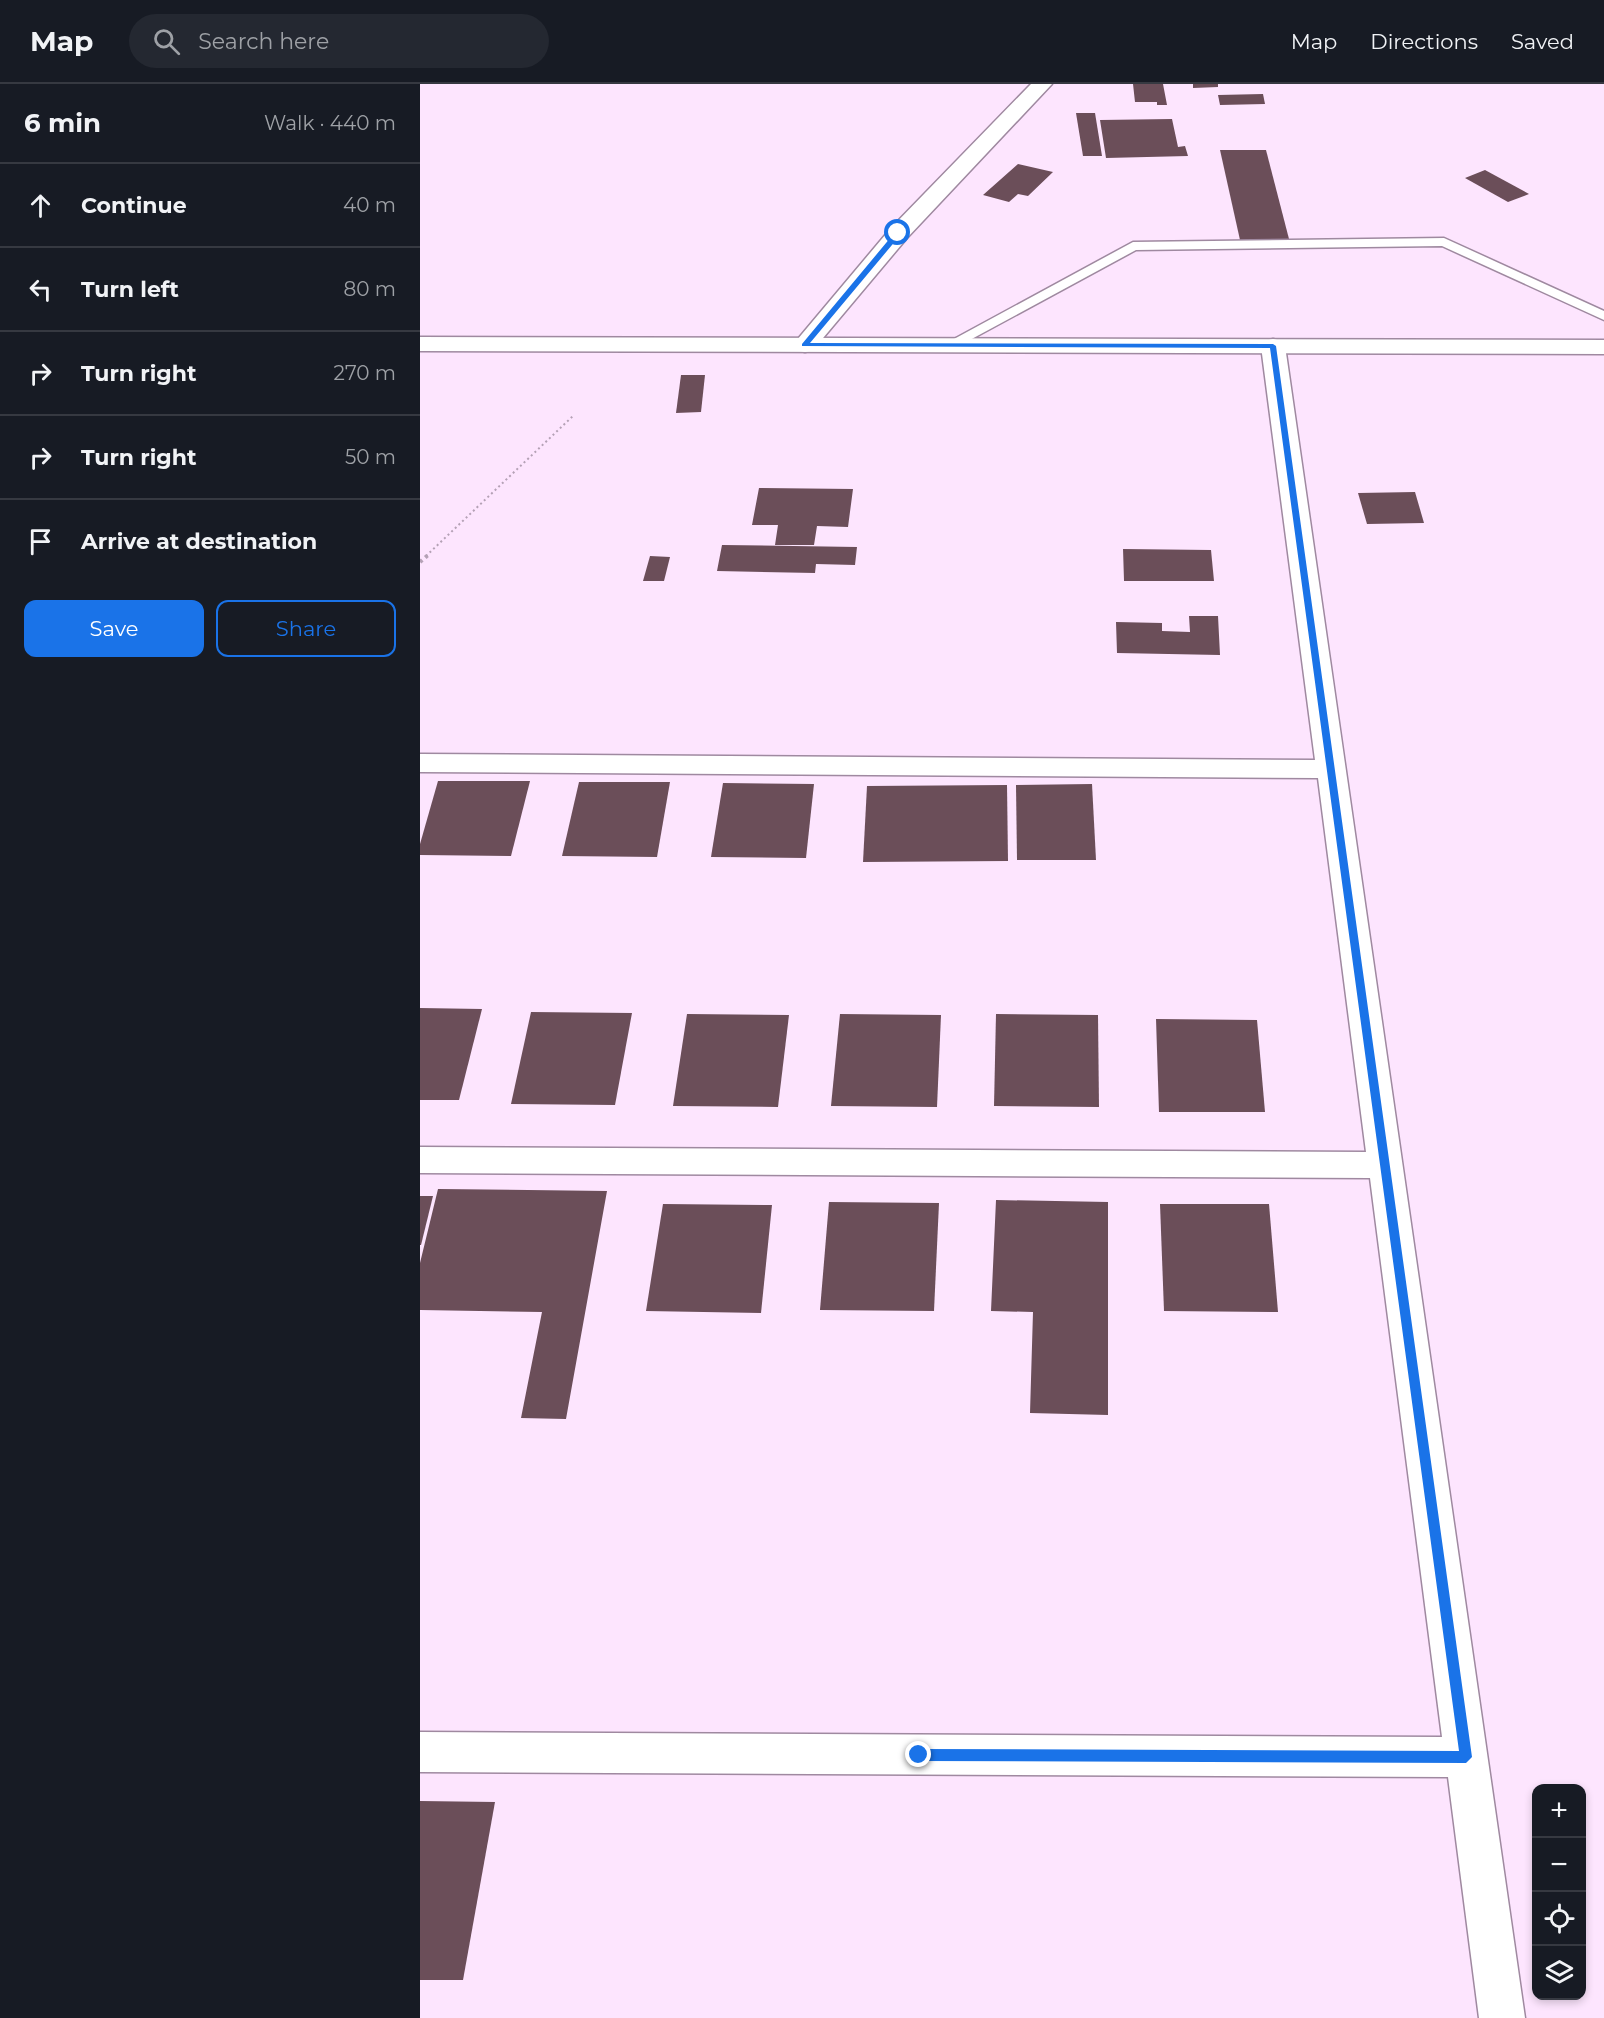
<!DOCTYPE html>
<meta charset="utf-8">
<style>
body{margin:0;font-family:Montserrat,sans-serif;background:#242831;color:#f1f3f6}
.controls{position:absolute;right:18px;bottom:18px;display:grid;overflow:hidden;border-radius:12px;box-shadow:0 3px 9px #0003}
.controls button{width:54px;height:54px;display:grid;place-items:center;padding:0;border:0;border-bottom:2px solid #363941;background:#171b24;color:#f1f3f6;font:30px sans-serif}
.stop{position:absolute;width:18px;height:18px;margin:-14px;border:4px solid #1a73e8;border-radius:50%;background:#fff}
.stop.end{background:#1a73e8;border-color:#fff;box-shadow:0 2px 6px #0008}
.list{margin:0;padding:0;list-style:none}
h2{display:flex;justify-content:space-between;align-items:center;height:78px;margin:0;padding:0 24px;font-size:26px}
h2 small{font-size:20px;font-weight:400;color:#9ea1a6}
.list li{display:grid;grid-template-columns:39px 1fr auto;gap:18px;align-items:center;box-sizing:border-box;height:84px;padding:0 24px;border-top:2px solid #363941}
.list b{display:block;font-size:22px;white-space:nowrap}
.list em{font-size:20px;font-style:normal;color:#9ea1a6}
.actions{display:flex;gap:12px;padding:18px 24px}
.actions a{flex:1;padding:14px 0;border:2px solid #1a73e8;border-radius:12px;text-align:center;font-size:21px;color:#1a73e8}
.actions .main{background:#1a73e8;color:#fff}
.icon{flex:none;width:33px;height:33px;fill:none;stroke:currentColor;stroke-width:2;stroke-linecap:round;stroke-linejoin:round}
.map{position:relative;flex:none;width:1184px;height:1934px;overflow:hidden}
header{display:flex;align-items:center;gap:36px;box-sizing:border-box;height:84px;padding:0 30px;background:#171b24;border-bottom:2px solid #363941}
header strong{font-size:28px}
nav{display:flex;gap:33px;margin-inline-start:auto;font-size:21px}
.search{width:420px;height:54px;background:#242831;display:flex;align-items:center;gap:15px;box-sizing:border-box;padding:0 21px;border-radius:33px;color:#9ea1a6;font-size:22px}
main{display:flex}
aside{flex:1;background:#171b24}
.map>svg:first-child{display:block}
.building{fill:#6b4e59}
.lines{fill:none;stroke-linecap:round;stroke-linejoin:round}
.service-casing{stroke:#9f89a0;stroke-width:3}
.minor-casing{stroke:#9f89a0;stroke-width:3}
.primary-casing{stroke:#9f89a0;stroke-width:3}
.path-far1{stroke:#b4a1b5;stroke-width:2;stroke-dasharray:2 3;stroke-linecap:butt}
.path{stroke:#b4a1b5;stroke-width:4;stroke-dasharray:3 4;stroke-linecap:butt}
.service{fill:#fff;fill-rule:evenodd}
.minor{fill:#fff;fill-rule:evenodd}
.primary{fill:#fff;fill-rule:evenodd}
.route{fill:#1a73e8}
</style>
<header>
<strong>Map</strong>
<div class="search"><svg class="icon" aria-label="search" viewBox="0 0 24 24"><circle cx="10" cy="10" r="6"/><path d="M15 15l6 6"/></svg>Search here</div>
<nav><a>Map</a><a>Directions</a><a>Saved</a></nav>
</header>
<main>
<aside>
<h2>6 min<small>Walk · 440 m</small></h2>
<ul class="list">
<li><svg class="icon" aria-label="ahead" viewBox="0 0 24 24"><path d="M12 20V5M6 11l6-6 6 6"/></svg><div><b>Continue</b></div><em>40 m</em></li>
<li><svg class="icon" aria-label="left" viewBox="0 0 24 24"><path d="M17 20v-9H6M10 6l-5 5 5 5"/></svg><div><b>Turn left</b></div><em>80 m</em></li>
<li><svg class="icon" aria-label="right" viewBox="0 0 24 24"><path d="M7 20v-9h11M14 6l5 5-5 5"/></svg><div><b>Turn right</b></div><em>270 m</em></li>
<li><svg class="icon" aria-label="right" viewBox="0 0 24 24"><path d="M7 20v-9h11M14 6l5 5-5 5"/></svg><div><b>Turn right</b></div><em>50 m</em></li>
<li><svg class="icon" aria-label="arrive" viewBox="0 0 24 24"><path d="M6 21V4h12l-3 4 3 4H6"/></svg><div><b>Arrive at destination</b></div></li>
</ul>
<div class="actions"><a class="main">Save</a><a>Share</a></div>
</aside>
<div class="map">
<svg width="1184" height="1934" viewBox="0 0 1184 1934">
<rect width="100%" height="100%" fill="#fde5fe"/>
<g class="building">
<path d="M713 0H743L747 21H737V18H715Z"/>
<path d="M773 0H798V3L773 4Z"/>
<path d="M843 10 845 20 800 21 798 11Z"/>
<path d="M656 29H675L682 72H663Z"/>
<path d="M752 35 758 63 765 62 768 72 686 74 680 36Z"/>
<path d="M800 66H846L869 155 820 156Z"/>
<path d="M598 80 633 88 608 112 598 110 589 118 563 111Z"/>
<path d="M1065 86 1109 110 1088 118 1045 94Z"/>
<path d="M261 291H285L281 328 256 329Z"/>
<path d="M339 404 433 405 428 443 397 442 394 461H355L358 441H332Z"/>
<path d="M995 408 1004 439 947 440 938 409Z"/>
<path d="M302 461 437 463 435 481 396 480 395 489 297 487Z"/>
<path d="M703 465 791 466 794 497H704Z"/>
<path d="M230 472 250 473 244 497H223Z"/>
<path d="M769 532H798L800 571 697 569 696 538 742 539V547L770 548Z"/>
<path d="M18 697H110L91 772 0 771V760Z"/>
<path d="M159 698H250L237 773 142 772Z"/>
<path d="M303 699 394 700 386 774 291 773Z"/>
<path d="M672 700 676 776H597L596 701Z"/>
<path d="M587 701 588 777 443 778 447 702Z"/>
<path d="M0 924 62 925 39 1016H0Z"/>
<path d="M111 928 212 929 195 1021 91 1020Z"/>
<path d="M267 930 369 931 358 1023 253 1022Z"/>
<path d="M420 930 521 931 517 1023 411 1022Z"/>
<path d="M576 930 678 931 679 1023 574 1022Z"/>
<path d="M736 935 837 936 845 1028H739Z"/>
<path d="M18 1105 187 1107 146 1335 101 1334 122 1228 0 1226V1179Z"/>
<path d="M0 1112H13L1 1161H0Z"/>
<path d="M576 1116 688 1118V1331L610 1329 613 1228 571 1227Z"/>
<path d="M409 1118 519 1119 514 1227 400 1226Z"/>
<path d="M243 1120 352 1121 341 1229 226 1227Z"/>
<path d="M740 1120H849L858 1228 744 1227Z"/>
<path d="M0 1717 75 1718 43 1896H0Z"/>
</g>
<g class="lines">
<g class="service-casing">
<path id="service" d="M1024 154 1184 227V236L1022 162 716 166 535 264 530 265 523 261 713 158Z"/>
</g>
<g class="minor-casing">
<g id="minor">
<path d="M611 0H632L487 154 393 266 385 268 377 266 373 261 377 256 471 144Z"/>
<path d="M853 255 861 257 865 262 1105 1934H1059L1028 1693 0 1688V1648L1022 1653 950 1094 0 1089V1063L946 1068 898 694 0 688V670L895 676 841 262 845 257Z"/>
</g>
</g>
<g class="primary-casing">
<path id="primary" d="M0 253 1184 256V270L0 267Z"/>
</g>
<path class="path-far1" d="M6 472 154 331"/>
<path class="path" d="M0 478 8 471"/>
<use href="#service" class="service"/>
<use href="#minor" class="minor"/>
<use href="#primary" class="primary"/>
</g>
<path class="route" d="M476 147 482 149 390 259 853 260 856 262 1052 1673 1046 1679 499 1677 493 1671 499 1665 1039 1667 850 264 382 262V260Z"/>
</svg>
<div class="controls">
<button>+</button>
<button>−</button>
<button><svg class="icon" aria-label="locate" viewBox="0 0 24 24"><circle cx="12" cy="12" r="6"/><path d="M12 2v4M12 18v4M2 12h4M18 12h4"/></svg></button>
<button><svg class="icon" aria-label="layers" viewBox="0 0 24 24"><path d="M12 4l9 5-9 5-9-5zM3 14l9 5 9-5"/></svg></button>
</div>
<div class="stop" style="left:478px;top:149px"></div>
<div class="stop end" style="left:499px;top:1671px"></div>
</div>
</main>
